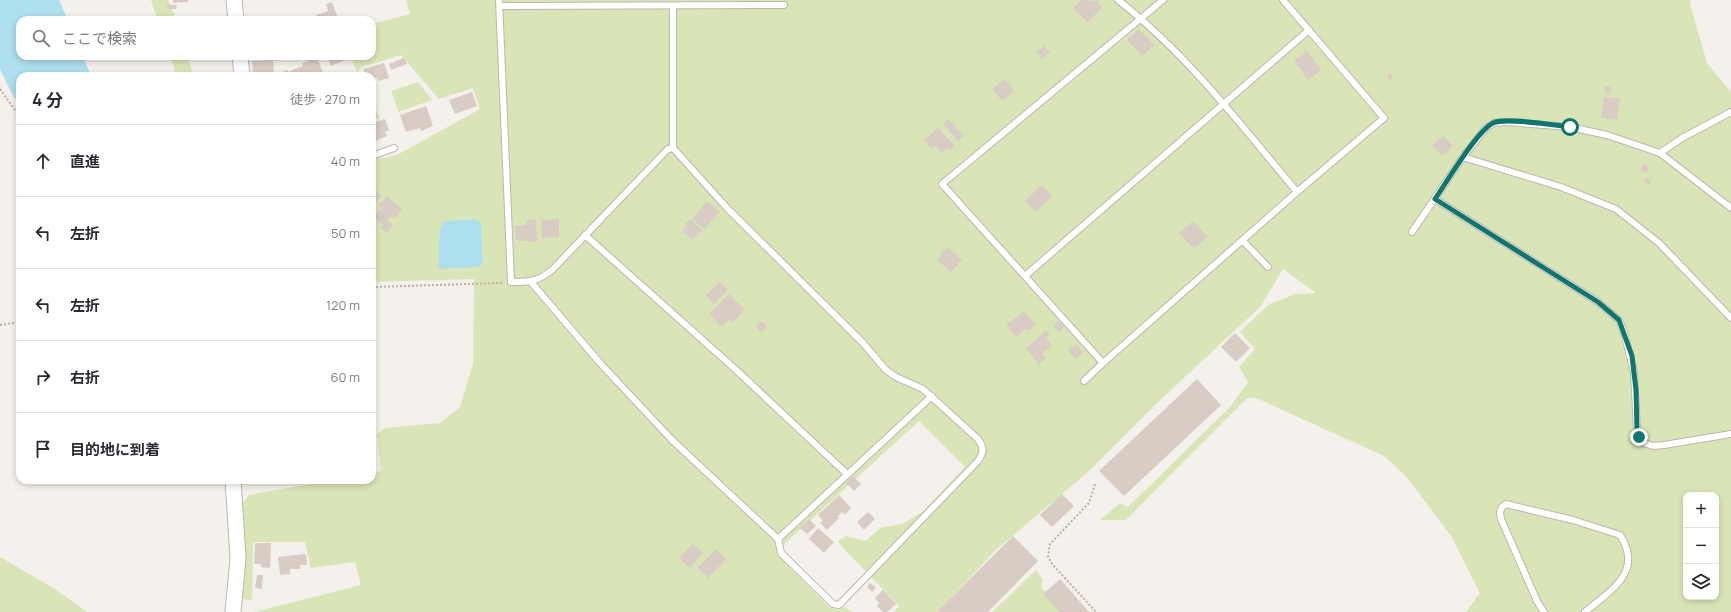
<!DOCTYPE html>
<html lang="ja">
<meta charset="utf-8">
<style>
body{margin:0;font-family:Manrope,"Noto Sans JP",sans-serif;background:#f2f2f3;color:#2b2b33}
.controls{position:absolute;right:12px;bottom:12px;display:grid;overflow:hidden;border-radius:8px;box-shadow:0 2px 6px #0003}
.controls button{width:36px;height:36px;display:grid;place-items:center;padding:0;border:0;border-bottom:1px solid #e1e1e2;background:#fff;color:#2b2b33;font:20px sans-serif}
.stop{position:absolute;width:12px;height:12px;margin:-9px;border:3px solid #0f766e;border-radius:50%;background:#fff}
.stop.end{background:#0f766e;border-color:#fff;box-shadow:0 1px 4px #0008}
.list{margin:0;padding:0;list-style:none}
h2{display:flex;justify-content:space-between;align-items:center;height:52px;margin:0;padding:0 16px;font-size:17px}
h2 small{font-size:13px;font-weight:400;color:#7c7c81}
.list li{display:grid;grid-template-columns:26px 1fr auto;gap:12px;align-items:center;box-sizing:border-box;height:72px;padding:0 16px;border-top:1px solid #e1e1e2}
.list b{display:block;font-size:15px;white-space:nowrap}
.list em{font-size:13px;font-style:normal;color:#7c7c81}
.icon{flex:none;width:22px;height:22px;fill:none;stroke:currentColor;stroke-width:2;stroke-linecap:round;stroke-linejoin:round}
.map{position:relative;flex:none;width:1731px;height:612px;overflow:hidden}
.search{position:absolute;background:#fff;box-shadow:0 2px 6px #0003;left:16px;top:16px;width:360px;height:44px;display:flex;align-items:center;gap:10px;box-sizing:border-box;padding:0 14px;border-radius:12px;color:#7c7c81;font-size:15px}
.panel{position:absolute;background:#fff;box-shadow:0 2px 6px #0003;left:16px;top:72px;width:360px;height:412px;border-radius:12px}
.map>svg:first-child{display:block}
.green{fill:#dae5b7;fill-rule:evenodd}
.water{fill:#addfec}
.building{fill:#d8ccc4}
.lines{fill:none;stroke-linecap:round;stroke-linejoin:round}
.service-casing{stroke:#bfb6ae;stroke-width:8}
.tertiary-casing{stroke:#bfb6ae;stroke-width:17}
.path{stroke:#c0aea0;stroke-width:2;stroke-dasharray:2 2;stroke-linecap:butt}
.service{stroke:#fff;stroke-width:6}
.tertiary{stroke:#fff;stroke-width:15}
.route{stroke:#0f766e;stroke-width:5}
</style>
<div class="map">
<svg width="1731" height="612" viewBox="0 0 1731 612">
<rect width="100%" height="100%" fill="#f4f0eb"/>
<g class="green">
<path d="M151 0H168L177 20H158Z"/>
<path d="M406 0H1691L1690 4 1707 63 1731 92V612H1466L1480 593 1451 536 1406 476 1384 456 1256 398H1247L1126 520H1100L1120 503 1128 507 1230 407 1248 382 1239 367 1255 349 1240 332 1268 305 1295 294 1316 293 1283 269 1260 307 1157 403 1088 472 996 550 938 612H894L899 606 844 549 838 541 846 536 866 541 880 528 902 524 922 512 965 467 919 421 783 545 784 561 829 607 839 610 845 607 851 612H254L361 585 355 562 311 568 305 542H253L252 600 240 599V506L249 495 333 480H372V473L381 471 377 434 385 428 440 423 460 407 473 364 474 279 372 282V160L397 155 480 109 473 88 439 99 401 55 362 67 357 72 351 58 347 56H372V24L410 14ZM474 219 481 222 483 264 438 265C441 251 436 232 444 221ZM1686 495H1716V597H1686Z"/>
<path d="M170 56H187L194 76H177Z"/>
<path d="M418 82 432 100 399 112 391 91Z"/>
<path d="M372 102 380 118 372 121Z"/>
<path d="M0 557 55 589 87 612H0Z"/>
<path d="M1036 570 1043 580 1041 587 1064 612H992Z"/>
</g>
<g class="water">
<path d="M0 0H59L68 20H20V56H83L91 76H20V104L13 96 0 69Z"/>
<path d="M474 219 481 222 483 264 478 267 441 269 438 265C441 251 436 232 444 221Z"/>
</g>
<g class="building">
<path d="M173 0H188V2L173 3Z"/>
<path d="M1081 0 1099 1 1098 4 1102 7 1088 22 1073 9Z"/>
<path d="M332 2 339 20H318L316 15 328 11 326 4Z"/>
<path d="M167 5H177L176 9H167Z"/>
<path d="M1139 29 1154 45 1142 56 1127 40Z"/>
<path d="M1044 46 1050 53 1042 59 1037 52Z"/>
<path d="M1307 51 1321 70 1308 80 1294 61Z"/>
<path d="M327 56H347L348 59 331 66Z"/>
<path d="M317 57 323 73 315 76H284L282 72 287 70 288 72 303 66 302 63Z"/>
<path d="M404 58 407 64 391 70 389 64Z"/>
<path d="M273 60 274 74 253 75 252 61Z"/>
<path d="M384 63 389 78 378 81 377 77 372 79V76H366L363 69Z"/>
<path d="M1389 73 1393 76 1391 80 1387 77Z"/>
<path d="M1005 79 1014 91 1002 101 992 89Z"/>
<path d="M1605 86 1611 87V93L1605 92Z"/>
<path d="M472 92 477 106 455 114 449 100Z"/>
<path d="M1604 97 1620 99 1617 120 1601 118Z"/>
<path d="M426 106 433 126 421 131 420 128 406 132 400 115Z"/>
<path d="M385 119 389 130 385 132 387 136 372 142V123Z"/>
<path d="M948 119 964 136 958 141 943 124Z"/>
<path d="M938 128 955 146 951 150 948 148 942 153 935 146 932 149 924 140Z"/>
<path d="M1443 135 1453 146 1442 156 1432 146Z"/>
<path d="M1644 164 1649 166 1646 173 1641 170Z"/>
<path d="M1648 178 1651 183 1648 185 1644 180Z"/>
<path d="M1042 185 1052 196 1036 212 1025 201Z"/>
<path d="M375 189 381 197 372 205V192Z"/>
<path d="M386 196 402 209 395 218 392 216 388 221 393 225 387 233 381 228 383 225 374 217 382 207 379 206Z"/>
<path d="M707 201 720 212 704 229 692 219Z"/>
<path d="M536 219 537 242 516 240 515 226 526 225V220Z"/>
<path d="M559 219V237L542 238 541 220Z"/>
<path d="M690 219 702 230 692 240 682 231 687 226 685 224Z"/>
<path d="M1193 221 1208 237 1194 249 1179 233Z"/>
<path d="M947 247 962 260 951 272 937 260Z"/>
<path d="M720 282 728 290 714 304 706 295Z"/>
<path d="M729 294 744 309 733 323 729 319 722 327 709 314Z"/>
<path d="M1024 311 1036 325 1028 331 1026 329 1016 337 1006 325Z"/>
<path d="M762 321 767 326 761 332 756 327Z"/>
<path d="M1058 321 1064 327 1059 332 1053 326Z"/>
<path d="M1046 330 1050 335 1046 338 1052 345 1042 354 1046 358 1039 364 1026 349Z"/>
<path d="M1235 333 1250 348 1236 362 1221 347Z"/>
<path d="M1076 344 1083 352 1076 359 1068 351Z"/>
<path d="M1197 379 1221 405 1124 496 1099 471Z"/>
<path d="M853 476 861 484 854 491 846 483Z"/>
<path d="M1062 494 1074 506 1052 527 1040 515Z"/>
<path d="M839 495 851 508 845 515 842 512 838 516 839 518 827 530 820 523 823 521 818 515Z"/>
<path d="M868 512 875 519 864 530 857 522Z"/>
<path d="M809 519 816 526 807 534 800 528Z"/>
<path d="M818 528 834 542 824 553 809 539Z"/>
<path d="M1013 536 1038 561 988 612H937Z"/>
<path d="M255 543H271L270 568 261 567V564H254Z"/>
<path d="M693 544 703 553 690 568 679 558Z"/>
<path d="M716 549 726 559 708 578 698 568Z"/>
<path d="M306 554 307 565H300V569H290V574L280 575 278 557Z"/>
<path d="M257 575H263L262 589 255 588Z"/>
<path d="M1060 579 1089 612H1059L1043 594Z"/>
<path d="M870 583 876 587 872 592 867 587Z"/>
<path d="M883 590 896 604 887 612H883L877 606 879 603 875 598Z"/>
</g>
<g class="lines">
<g class="service-casing">
<g id="service">
<path d="M499 0 511 282C530 282 537 282 552 270L668 149 673 148"/>
<path d="M1118 0C1187 54 1241 125 1297 192"/>
<path d="M1163 0 942 184 1103 363 1297 192 1384 118 1283 0"/>
<path d="M500 6 784 5"/>
<path d="M673 6V148L727 208 863 343 886 370 896 377 923 389 978 439C984 448 984 452 978 461L839 605 833 604 781 553 778 539 932 396"/>
<path d="M1660 153 1682 138 1731 112"/>
<path d="M372 156 394 148"/>
<path d="M1463 157 1561 187 1616 209 1659 243 1731 318"/>
<path d="M1435 199 1598 302 1619 320 1624 332 1634 372 1637 429 1639 437 1644 443 1653 446 1664 445 1731 434"/>
<path d="M1412 232 1463 157 1486 128 1494 123 1506 122 1570 127 1607 135 1660 153 1731 208"/>
<path d="M585 235 734 368 847 474"/>
<path d="M1243 241 1268 267"/>
<path d="M1025 276 1309 30"/>
<path d="M531 282 600 363 672 440 778 539"/>
<path d="M1084 381 1103 363"/>
<path d="M1544 612 1537 601 1501 519 1500 512 1502 507 1506 504 1573 520 1620 535C1644 572 1611 590 1585 612"/>
</g>
</g>
<g class="tertiary-casing">
<g id="tertiary">
<path d="M234 0 236 20"/>
<path d="M240 56 242 76"/>
<path d="M233 480 238 558 233 612"/>
</g>
</g>
<g class="path">
<path d="M0 89 20 117"/>
<path d="M372 287 502 283"/>
<path d="M0 325 20 322"/>
<path d="M1095 484 1089 503 1050 544 1048 556 1052 564 1096 612"/>
</g>
<use href="#service" class="service"/>
<use href="#tertiary" class="tertiary"/>
</g>
<g class="lines">
<path class="route" d="M1570 127C1553 125 1506 117 1493 123 1477 131 1446 183 1435 199L1598 302 1619 320 1632 356 1636 390 1637 429 1639 437"/>
</g>
</svg>
<div class="controls">
<button>+</button>
<button>−</button>
<button><svg class="icon" aria-label="layers" viewBox="0 0 24 24"><path d="M12 4l9 5-9 5-9-5zM3 14l9 5 9-5"/></svg></button>
</div>
<div class="stop" style="left:1570px;top:127px"></div>
<div class="stop end" style="left:1639px;top:437px"></div>
<div class="search"><svg class="icon" aria-label="search" viewBox="0 0 24 24"><circle cx="10" cy="10" r="6"/><path d="M15 15l6 6"/></svg>ここで検索</div>
<section class="panel">
<h2>4 分<small>徒歩 · 270 m</small></h2>
<ul class="list">
<li><svg class="icon" aria-label="ahead" viewBox="0 0 24 24"><path d="M12 20V5M6 11l6-6 6 6"/></svg><div><b>直進</b></div><em>40 m</em></li>
<li><svg class="icon" aria-label="left" viewBox="0 0 24 24"><path d="M17 20v-9H6M10 6l-5 5 5 5"/></svg><div><b>左折</b></div><em>50 m</em></li>
<li><svg class="icon" aria-label="left" viewBox="0 0 24 24"><path d="M17 20v-9H6M10 6l-5 5 5 5"/></svg><div><b>左折</b></div><em>120 m</em></li>
<li><svg class="icon" aria-label="right" viewBox="0 0 24 24"><path d="M7 20v-9h11M14 6l5 5-5 5"/></svg><div><b>右折</b></div><em>60 m</em></li>
<li><svg class="icon" aria-label="arrive" viewBox="0 0 24 24"><path d="M6 21V4h12l-3 4 3 4H6"/></svg><div><b>目的地に到着</b></div></li>
</ul>
</section>
</div>
